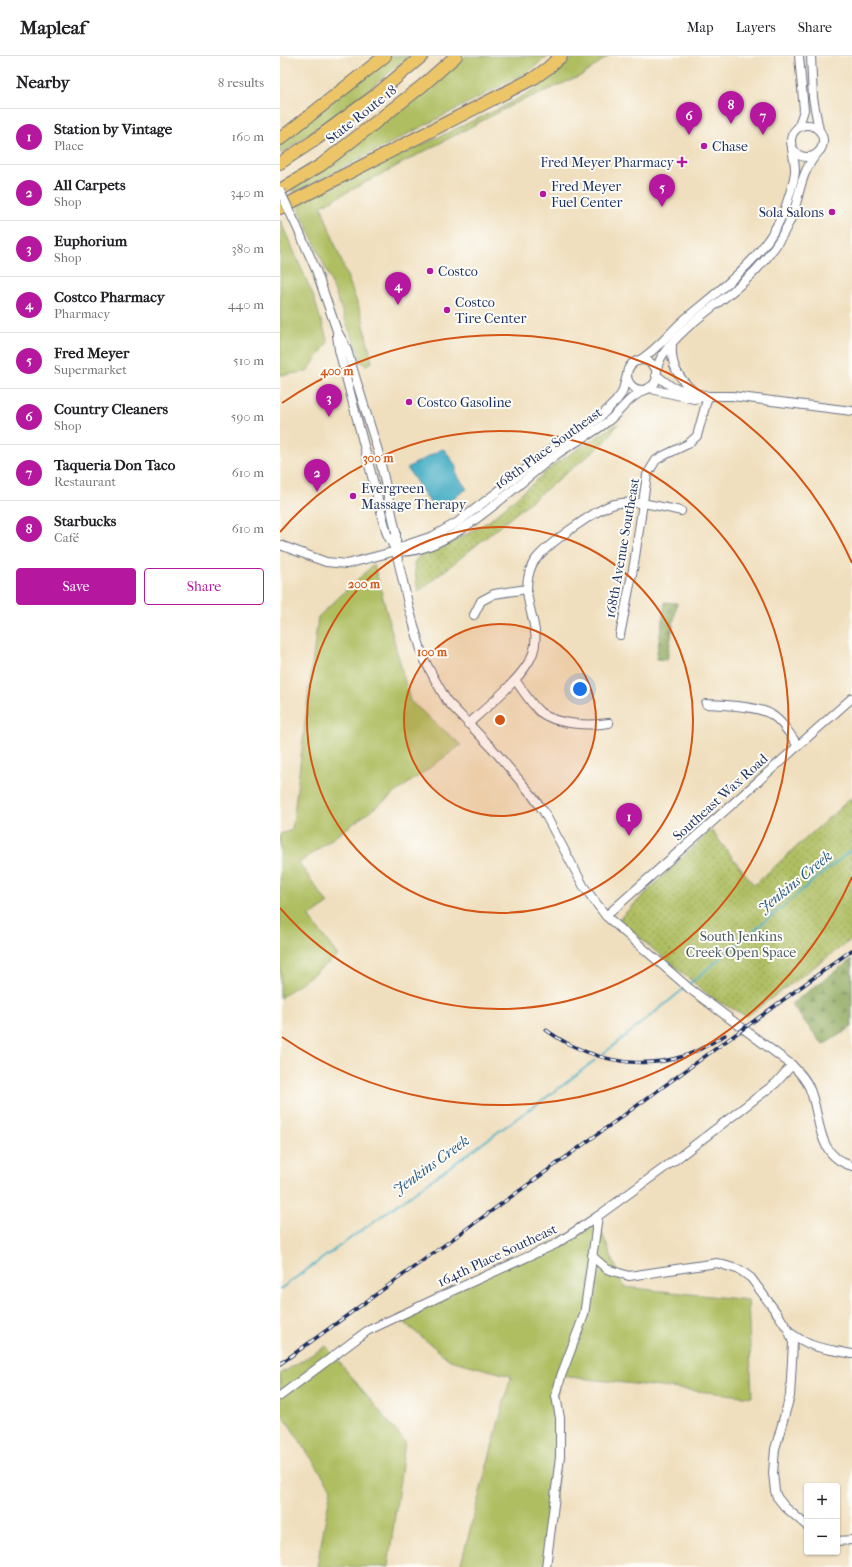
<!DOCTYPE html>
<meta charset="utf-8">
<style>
body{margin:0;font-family:"IM FELL French Canon",serif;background:#f6f6f6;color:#202124}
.controls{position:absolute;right:12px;bottom:12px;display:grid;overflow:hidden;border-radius:4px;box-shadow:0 1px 3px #0004}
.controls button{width:36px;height:36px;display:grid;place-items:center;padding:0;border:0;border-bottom:1px solid #e0e0e0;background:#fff;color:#202124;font:20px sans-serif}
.you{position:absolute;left:300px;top:633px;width:14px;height:14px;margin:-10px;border:3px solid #fff;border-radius:50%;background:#1a73e8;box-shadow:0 0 0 6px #1a73e833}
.badge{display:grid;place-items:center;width:26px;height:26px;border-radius:50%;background:#b5179e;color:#fff;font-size:13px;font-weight:700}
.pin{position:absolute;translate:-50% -33px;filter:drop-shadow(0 1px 2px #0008)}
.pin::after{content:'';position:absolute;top:21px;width:14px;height:12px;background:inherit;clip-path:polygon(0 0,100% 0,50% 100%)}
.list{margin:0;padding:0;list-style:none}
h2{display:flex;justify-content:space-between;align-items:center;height:52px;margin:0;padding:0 16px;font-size:17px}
h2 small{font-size:13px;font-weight:400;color:#757577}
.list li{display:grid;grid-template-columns:26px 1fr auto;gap:12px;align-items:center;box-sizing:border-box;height:56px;padding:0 16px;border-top:1px solid #e0e0e0}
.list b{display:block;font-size:15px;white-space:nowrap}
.list p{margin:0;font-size:13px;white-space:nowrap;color:#757577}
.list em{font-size:13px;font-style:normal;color:#757577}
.actions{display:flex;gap:8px;padding:12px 16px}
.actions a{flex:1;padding:9px 0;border:1px solid #b5179e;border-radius:4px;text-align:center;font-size:14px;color:#b5179e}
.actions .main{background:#b5179e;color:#fff}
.map{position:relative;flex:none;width:572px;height:1511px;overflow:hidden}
header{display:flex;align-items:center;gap:24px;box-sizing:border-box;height:56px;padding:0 20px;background:#fff;border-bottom:1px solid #e0e0e0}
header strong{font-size:19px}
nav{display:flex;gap:22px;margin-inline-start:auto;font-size:14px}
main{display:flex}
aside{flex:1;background:#fff}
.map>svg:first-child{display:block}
.grass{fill:#aebe61;stroke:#647660}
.forest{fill:url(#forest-firs);stroke:#526a5a}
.park{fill:url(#park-dots);stroke:#647660}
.water{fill:#46aec5;stroke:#306e92}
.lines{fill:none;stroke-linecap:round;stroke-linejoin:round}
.stream{stroke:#46aec5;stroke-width:2}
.minor-casing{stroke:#666d80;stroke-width:10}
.highway-casing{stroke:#666d80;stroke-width:14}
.minor{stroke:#fff;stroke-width:8}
.highway{stroke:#edc569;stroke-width:12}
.rail-casing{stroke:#1b2f5e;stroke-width:3.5}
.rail{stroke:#fdfcf7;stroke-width:2;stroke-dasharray:6;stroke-linecap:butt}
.minor-bridge-casing{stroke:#666d80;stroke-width:10;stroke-linecap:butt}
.minor-bridge{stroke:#fff;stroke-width:8}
.ring{fill:none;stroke:#d45514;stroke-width:2}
.poi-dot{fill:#b5179e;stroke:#fdfcf7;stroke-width:1.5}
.labels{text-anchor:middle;stroke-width:4;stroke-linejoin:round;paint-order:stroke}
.street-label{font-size:14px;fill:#1b2f5e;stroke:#fdfcf7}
.poi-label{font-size:14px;fill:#1b2f5e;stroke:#fdfcf7;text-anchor:start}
.park-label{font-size:14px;fill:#475a5f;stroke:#fdfcf7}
.water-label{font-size:15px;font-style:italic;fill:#2a5b82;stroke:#fdfcf7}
.centre{fill:#d45514;stroke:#fdfcf7;stroke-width:2}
.ring-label{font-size:12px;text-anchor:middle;font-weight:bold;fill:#d45514;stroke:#fdfcf7;stroke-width:4;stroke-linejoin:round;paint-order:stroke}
</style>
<header>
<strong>Mapleaf</strong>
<nav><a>Map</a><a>Layers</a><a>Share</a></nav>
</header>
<main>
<aside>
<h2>Nearby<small>8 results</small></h2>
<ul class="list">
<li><span class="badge">1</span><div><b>Station by Vintage</b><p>Place</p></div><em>160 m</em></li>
<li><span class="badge">2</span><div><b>All Carpets</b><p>Shop</p></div><em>340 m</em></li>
<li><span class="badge">3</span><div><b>Euphorium</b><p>Shop</p></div><em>380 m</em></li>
<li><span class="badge">4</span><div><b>Costco Pharmacy</b><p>Pharmacy</p></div><em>440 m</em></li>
<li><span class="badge">5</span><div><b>Fred Meyer</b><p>Supermarket</p></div><em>510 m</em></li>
<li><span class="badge">6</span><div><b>Country Cleaners</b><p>Shop</p></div><em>590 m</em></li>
<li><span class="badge">7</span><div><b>Taqueria Don Taco</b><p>Restaurant</p></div><em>610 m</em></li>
<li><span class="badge">8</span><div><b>Starbucks</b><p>Café</p></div><em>610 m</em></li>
</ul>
<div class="actions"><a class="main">Save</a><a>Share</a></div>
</aside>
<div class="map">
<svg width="572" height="1511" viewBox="0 0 572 1511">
<defs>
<pattern id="forest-firs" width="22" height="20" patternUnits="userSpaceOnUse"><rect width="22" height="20" fill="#8aa557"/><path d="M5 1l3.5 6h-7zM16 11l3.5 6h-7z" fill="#70874b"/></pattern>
<pattern id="park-dots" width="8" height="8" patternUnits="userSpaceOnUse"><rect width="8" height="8" fill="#aebe61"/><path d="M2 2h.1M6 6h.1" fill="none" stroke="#8d9b53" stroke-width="1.8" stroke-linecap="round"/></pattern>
</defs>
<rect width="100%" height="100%" fill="#fdfcf7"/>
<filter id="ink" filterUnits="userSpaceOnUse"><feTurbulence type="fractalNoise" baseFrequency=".025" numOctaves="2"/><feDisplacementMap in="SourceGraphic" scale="8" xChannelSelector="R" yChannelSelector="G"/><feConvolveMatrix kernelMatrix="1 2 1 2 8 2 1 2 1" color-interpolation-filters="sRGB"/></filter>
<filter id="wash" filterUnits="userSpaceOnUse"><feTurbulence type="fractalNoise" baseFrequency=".012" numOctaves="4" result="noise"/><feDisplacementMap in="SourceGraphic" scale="16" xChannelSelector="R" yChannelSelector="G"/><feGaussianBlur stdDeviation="0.9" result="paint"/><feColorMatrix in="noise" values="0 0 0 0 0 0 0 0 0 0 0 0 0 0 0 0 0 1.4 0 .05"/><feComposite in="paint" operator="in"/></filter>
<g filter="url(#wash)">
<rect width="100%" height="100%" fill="#f0dfbe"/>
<g class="grass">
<path d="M108 0H129L72 48 0 98V88Z"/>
<path d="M183 0H268L248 16 14 137 11 132 166 16Z"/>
<path d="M294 0H328L303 19 234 48 41 150 82 260 92 306 86 309 81 306C78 292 71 280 66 266 52 226 35 187 17 148 66 124 116 101 165 78 210 56 260 38 294 0Z"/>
<path d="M0 164 33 239 48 286 27 316 0 319Z"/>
<path d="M94 508 130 645 181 689 19 807 48 848 29 861 58 900 0 942V778L12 774 38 561Z"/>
<path d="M317 1165 344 1231 468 1244 472 1341 281 1320 276 1340 278 1419 265 1511H180L231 1320 170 1304 117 1261Z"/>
<path d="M46 1290 125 1386 108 1511H37L51 1432 0 1355V1318Z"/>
</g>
<g class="forest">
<path d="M385 546 397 547 387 604 376 603Z"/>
<path d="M572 903V971L543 989 511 948Z"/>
</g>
<g class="park">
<path d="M338 368 325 386 138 536 134 508 136 503 144 496 163 492 209 465 276 407Z"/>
<path d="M572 741V883L467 960 435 944 338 864 431 774 474 829Z"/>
</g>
<path class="water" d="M162 393 165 394 176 410V418L187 433 156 453 153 451 127 412Z"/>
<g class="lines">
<g class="stream">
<path d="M408 929 572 793"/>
<path d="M323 998 405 932"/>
<path d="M0 1233 282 1030 315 1004"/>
</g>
</g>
</g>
<g filter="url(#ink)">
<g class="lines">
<g class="minor-casing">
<g id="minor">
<path d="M531 0 533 42 539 74"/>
<circle cx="527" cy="85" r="16"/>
<path d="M519 70 524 54 519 0"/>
<path d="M17 171 36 214 57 275 66 291 98 395 116 476V495L129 552 143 601 154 622 167 645 212 692 252 739 264 756 304 831 326 860 410 933 512 1009C519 1016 525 1022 529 1031 542 1060 534 1099 572 1110"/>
<path d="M57 279 59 294 107 478 116 495"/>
<path d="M392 288C390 310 399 322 414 336"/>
<circle cx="362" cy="319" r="15"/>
<path d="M358 305C376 295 389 277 405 263 448 227 495 195 510 137 512 130 515 121 515 114 515 107 513 99 512 93"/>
<path d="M376 318C377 312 379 305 382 300 403 267 449 243 476 214 492 197 506 176 514 155 520 135 522 115 536 99"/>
<path d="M376 319 392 331 428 340H452L572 355"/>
<path d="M370 331 375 334 414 343 427 340"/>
<path d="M0 489 46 506 67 508 116 495 126 489 153 480 178 466 216 437 272 392 304 373 319 362 336 345 342 337 347 319"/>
<path d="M116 495C166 502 237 427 276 399 292 387 311 379 327 366 343 353 348 341 369 332"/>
<path d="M194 559 201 545 214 538 247 533"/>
<path d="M340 579 354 508 367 419 376 404 383 400 408 388 417 380 428 340"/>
<path d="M235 624C243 634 250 647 260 656 276 669 310 670 329 667"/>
<path d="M426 648C442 649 480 650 492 659 503 666 511 680 518 690"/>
<path d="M188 668C207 651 245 620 253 597 261 575 247 554 247 532 247 523 250 510 256 503 267 489 317 452 335 448 354 443 382 451 401 455"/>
<path d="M326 860 572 642"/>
<path d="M312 1200 327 1213 349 1220 437 1207 460 1214 471 1222 499 1260 509 1275 513 1287 510 1340 495 1393 493 1417 495 1435 497 1441 505 1451 527 1470"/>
<path d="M509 1276C534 1294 544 1292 572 1298"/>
<path d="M0 1340 87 1275 172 1235 276 1188 318 1160 395 1104 496 1027 512 1009"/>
<path d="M557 1485 572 1484"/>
<path d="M266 1511 280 1401V1362L276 1340 281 1320 304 1259 318 1160"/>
</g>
</g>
<g class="highway-casing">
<g id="highway">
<path d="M0 83 105 0"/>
<path d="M0 107 32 86 96 39 142 0"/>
<path d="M0 134 41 109 142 30 176 0"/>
<path d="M0 152 254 22 268 12 281 0"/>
</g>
</g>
<use href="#minor" class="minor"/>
<use href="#highway" class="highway"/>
<g class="rail-casing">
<g id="rail">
<path d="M266 974C275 980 283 986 293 990 327 1007 367 1012 404 1000 419 995 432 987 445 979"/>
<path d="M0 1308 572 894"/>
</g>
</g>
<use href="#rail" class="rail"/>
<g class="minor-bridge-casing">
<path id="minor-bridge" d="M0 135 17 171"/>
</g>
<use href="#minor-bridge" class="minor-bridge"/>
</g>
</g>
<circle cx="220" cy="664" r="96" fill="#d45514" fill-opacity=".12"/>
<g class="ring">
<circle cx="220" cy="664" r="96"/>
<circle cx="220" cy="664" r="193"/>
<path d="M0 476A289 289 0 1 1 0 852"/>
<path d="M572 821A385 385 0 0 1 2 981M2 347A385 385 0 0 1 572 507"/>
</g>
<g class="poi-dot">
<circle cx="424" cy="90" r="4"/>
<path d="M400 100h4v4h4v4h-4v4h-4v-4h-4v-4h4z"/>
<circle cx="263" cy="138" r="4"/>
<circle cx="552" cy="156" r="4"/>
<circle cx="150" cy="215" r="4"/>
<circle cx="167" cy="254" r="4"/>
<circle cx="129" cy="346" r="4"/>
<circle cx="73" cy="440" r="4"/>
</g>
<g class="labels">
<g class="street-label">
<text transform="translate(81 58) rotate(-38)" y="5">State Route 18</text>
<text transform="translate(268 392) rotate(-36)" y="5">168th Place Southeast</text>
<text transform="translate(342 492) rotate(-80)" y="5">168th Avenue Southeast</text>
<text transform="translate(440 741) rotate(-42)" y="5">Southeast Wax Road</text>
<text transform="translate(217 1199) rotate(-25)" y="5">164th Place Southeast</text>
</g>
<g class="poi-label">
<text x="432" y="95">Chase</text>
<text x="394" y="111" text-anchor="end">Fred Meyer Pharmacy</text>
<text x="271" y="135">Fred Meyer<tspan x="271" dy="16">Fuel Center</tspan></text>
<text x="544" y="161" text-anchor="end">Sola Salons</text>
<text x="158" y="220">Costco</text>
<text x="175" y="251">Costco<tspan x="175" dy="16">Tire Center</tspan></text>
<text x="137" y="351">Costco Gasoline</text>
<text x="81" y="437">Evergreen<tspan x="81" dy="16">Massage Therapy</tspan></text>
</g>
<g class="park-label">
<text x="461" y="885">South Jenkins<tspan x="461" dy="16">Creek Open Space</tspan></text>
</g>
<g class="water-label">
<text transform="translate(515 826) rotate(-39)" y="5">Jenkins Creek</text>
<text transform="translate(151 1109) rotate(-36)" y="5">Jenkins Creek</text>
</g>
</g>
<circle cx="220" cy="664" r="6" class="centre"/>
<g class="ring-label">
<text x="57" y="319">400 m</text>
<text x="98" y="406">300 m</text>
<text x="84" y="532">200 m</text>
<text x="152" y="600">100 m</text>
</g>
</svg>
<div class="controls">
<button>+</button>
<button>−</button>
</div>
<div class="you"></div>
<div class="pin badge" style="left:349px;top:780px">1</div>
<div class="pin badge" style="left:37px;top:436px">2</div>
<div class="pin badge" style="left:49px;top:361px">3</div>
<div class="pin badge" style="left:118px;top:249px">4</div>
<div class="pin badge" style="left:382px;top:151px">5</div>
<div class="pin badge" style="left:409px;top:79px">6</div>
<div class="pin badge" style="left:483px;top:79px">7</div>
<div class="pin badge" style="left:451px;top:68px">8</div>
</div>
</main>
